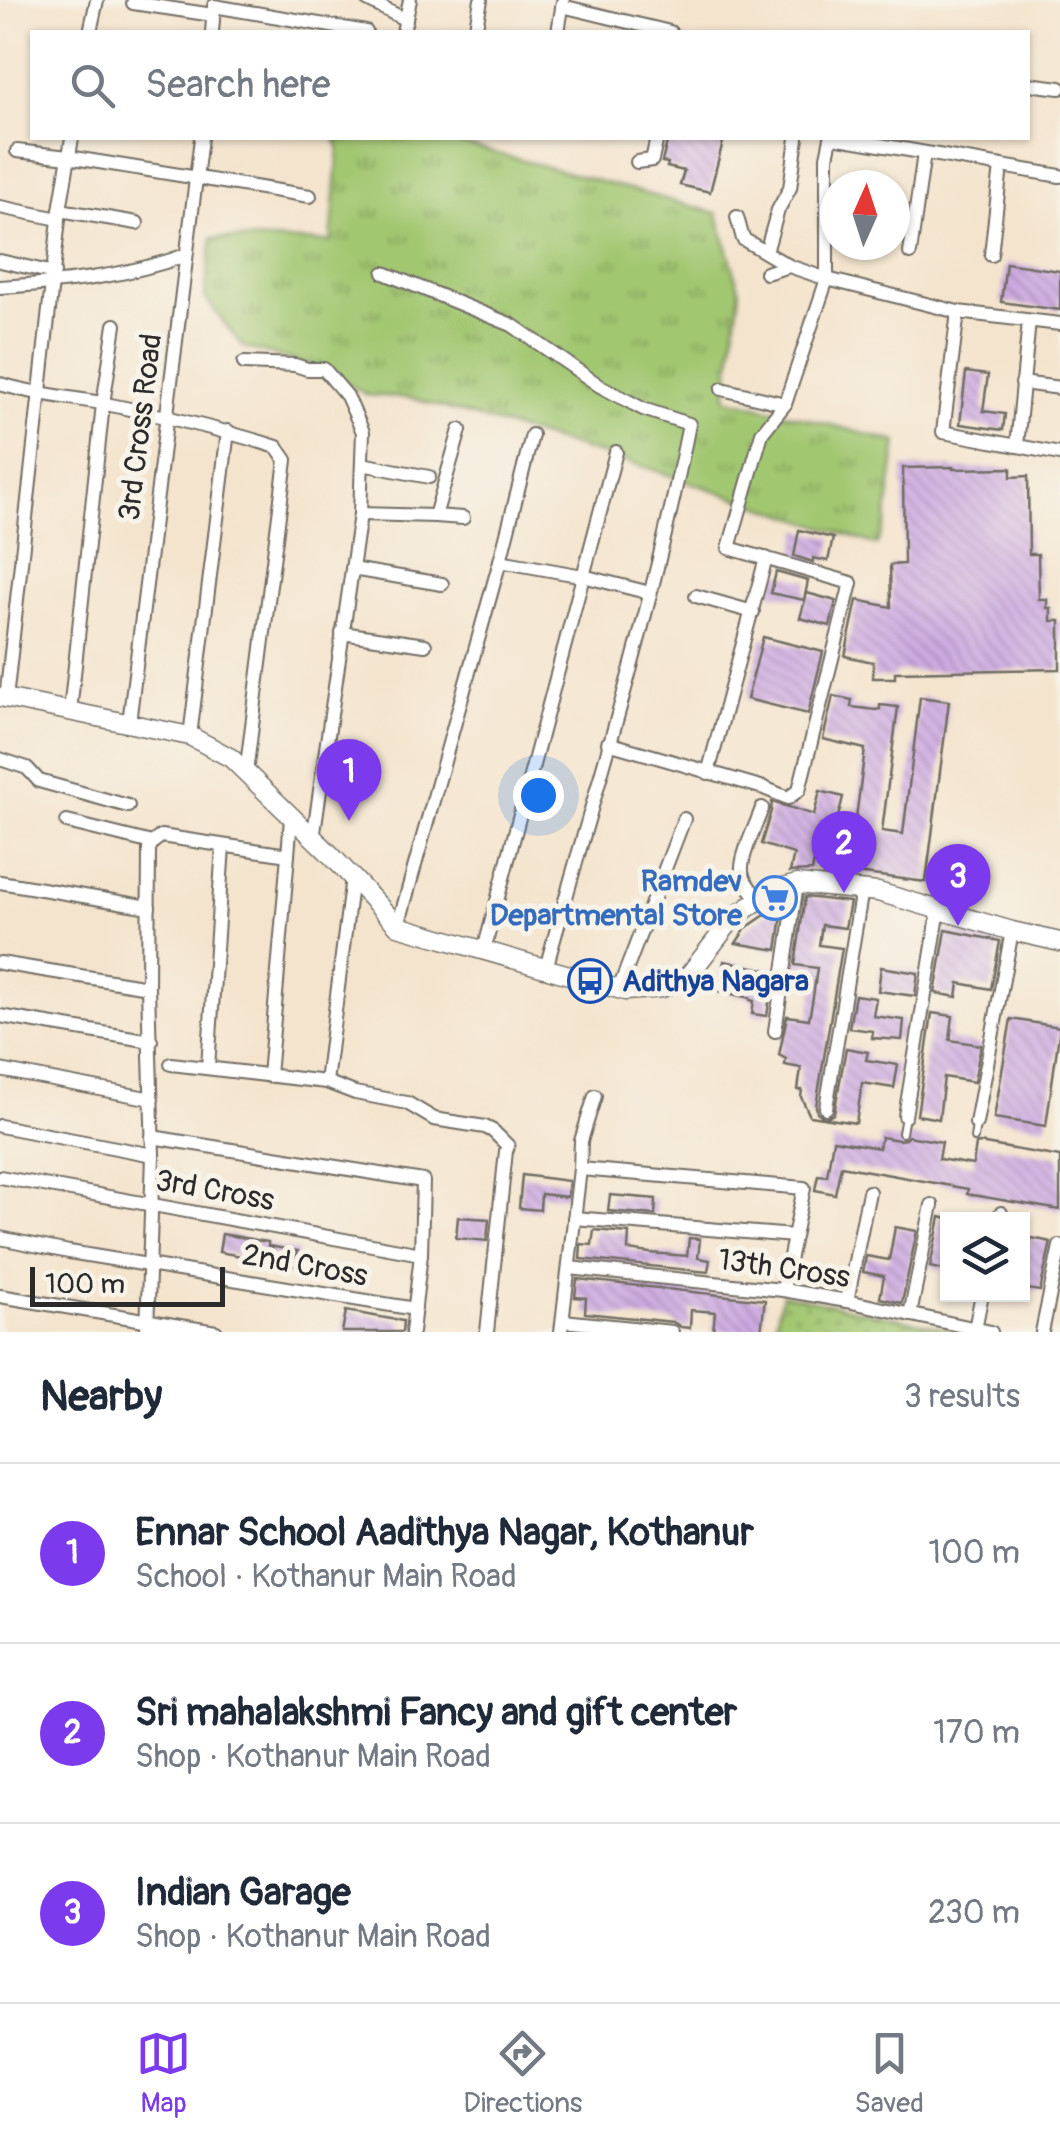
<!DOCTYPE html>
<meta charset="utf-8">
<style>
body{margin:0;font-family:Pangolin,sans-serif;background:#f2f2f3;color:#1f2937}
.controls{position:absolute;right:30px;bottom:30px;display:grid;overflow:hidden;border-radius:0px;box-shadow:0 2px 8px #0004}
.controls button{width:90px;height:90px;display:grid;place-items:center;padding:0;border:0;border-bottom:2px solid #e0e1e3;background:#fff;color:#1f2937;font:50px sans-serif}
.compass{position:absolute;left:820px;top:170px;width:90px;height:90px;border-radius:50%;background:#fff;box-shadow:0 2px 8px #0004;rotate:3deg}
.scale{position:absolute;left:30px;bottom:25px;width:195px;box-sizing:border-box;padding-left:10px;border:5px solid #2b2b2b;border-top:0;font-size:28px;line-height:35px;white-space:nowrap;color:#2b2b2b;-webkit-text-stroke:8px #f7f3e8;paint-order:stroke}
.you{position:absolute;left:538px;top:795px;width:35px;height:35px;margin:-25px;border:8px solid #fff;border-radius:50%;background:#1a73e8;box-shadow:0 0 0 15px #1a73e833}
.badge{display:grid;place-items:center;width:65px;height:65px;border-radius:50%;background:#7c3aed;color:#fff;font-size:32px;font-weight:700}
.pin{position:absolute;translate:-50% -82px;filter:drop-shadow(0 2px 5px #0008)}
.pin::after{content:'';position:absolute;top:52px;width:35px;height:30px;background:inherit;clip-path:polygon(0 0,100% 0,50% 100%)}
.list{margin:0;padding:0;list-style:none}
h2{display:flex;justify-content:space-between;align-items:center;height:130px;margin:0;padding:0 40px;font-size:42px}
h2 small{font-size:32px;font-weight:400;color:#747a83}
.list li{display:grid;grid-template-columns:65px 1fr auto;gap:30px;align-items:center;box-sizing:border-box;height:180px;padding:0 40px;border-top:2px solid #e0e1e3}
.list b{display:block;font-size:38px;white-space:nowrap}
.list p{margin:0;font-size:32px;white-space:nowrap;color:#747a83}
.list em{font-size:32px;font-style:normal;color:#747a83}
.icon{flex:none;width:55px;height:55px;fill:none;stroke:currentColor;stroke-width:2;stroke-linecap:round;stroke-linejoin:round}
.map{position:relative;flex:none;width:1060px;height:1332px;overflow:hidden}
.search{position:absolute;background:#fff;box-shadow:0 2px 8px #0004;left:30px;right:30px;top:30px;height:110px;display:flex;align-items:center;gap:25px;box-sizing:border-box;padding:0 35px;border-radius:0px;color:#747a83;font-size:38px}
.sheet{height:670px;background:#fff}
nav{display:flex;justify-content:space-around;align-items:center;box-sizing:border-box;height:140px;border-top:2px solid #e0e1e3;background:#fff;font-size:28px;color:#747a83}
nav a{display:grid;justify-items:center;gap:5px}
nav .on{color:#7c3aed}
.map>svg:first-child{display:block}
.grass{fill:url(#grass-tufts);stroke:#66794e;stroke-width:2.5}
.park{fill:url(#park-dots);stroke:#66794e;stroke-width:2.5}
.building{fill:url(#building-back-hatch)}
.lines{fill:none;stroke-linecap:round;stroke-linejoin:round}
.service-casing{stroke:#716c64;stroke-width:10}
.minor-casing{stroke:#716c64;stroke-width:16}
.tertiary-casing{stroke:#716c64;stroke-width:21}
.service{stroke:#fff;stroke-width:6}
.minor{stroke:#fff;stroke-width:12}
.tertiary{stroke:#fff;stroke-width:18}
.labels{text-anchor:middle;stroke-width:10;stroke-linejoin:round;paint-order:stroke}
.street-label{font-size:30px;fill:#2b2b2b;stroke:#f7f3e8}
.shop-label{font-size:30px;font-weight:bold;fill:#366cbe;stroke:#f7f3e8;text-anchor:end}
.transit-label{font-size:30px;font-weight:bold;fill:#164399;stroke:#f7f3e8;text-anchor:start}
</style>
<div class="map">
<svg width="1060" height="1332" viewBox="0 0 1060 1332">
<defs>
<pattern id="grass-tufts" width="24" height="20" patternUnits="userSpaceOnUse" patternTransform="scale(2.5)"><rect width="24" height="20" fill="#a2c771"/><path d="M3 7l-1-3M5 7V3M7 7l1-3M15 17l-1-3M17 17v-4M19 17l1-3" fill="none" stroke="#84a25d"/></pattern>
<pattern id="park-dots" width="8" height="8" patternUnits="userSpaceOnUse" patternTransform="scale(2.5)"><rect width="8" height="8" fill="#a2c771"/><path d="M2 2h.1M6 6h.1" fill="none" stroke="#84a25d" stroke-width="1.8" stroke-linecap="round"/></pattern>
<pattern id="building-back-hatch" width="6" height="6" patternUnits="userSpaceOnUse" patternTransform="scale(2.5)"><rect width="6" height="6" fill="#cdaae2"/><path d="M-1 5l2 2M0 0l6 6M5-1l2 2" fill="none" stroke="#a78bb7"/></pattern>
</defs>
<rect width="100%" height="100%" fill="#f7f3e8"/>
<filter id="ink" filterUnits="userSpaceOnUse"><feTurbulence type="fractalNoise" baseFrequency=".01" numOctaves="2"/><feDisplacementMap in="SourceGraphic" scale="20" xChannelSelector="R" yChannelSelector="G"/><feConvolveMatrix kernelMatrix="1 2 1 2 8 2 1 2 1" color-interpolation-filters="sRGB"/></filter>
<filter id="wash" filterUnits="userSpaceOnUse"><feTurbulence type="fractalNoise" baseFrequency=".0048" numOctaves="4" result="noise"/><feDisplacementMap in="SourceGraphic" scale="40" xChannelSelector="R" yChannelSelector="G"/><feGaussianBlur stdDeviation="2.25" result="paint"/><feColorMatrix in="noise" values="0 0 0 0 0 0 0 0 0 0 0 0 0 0 0 0 0 1.4 0 .05"/><feComposite in="paint" operator="in"/></filter>
<g filter="url(#wash)">
<rect width="100%" height="100%" fill="#f4e4cd"/>
<path class="grass" d="M335 138H440L717 213 740 291 726 398 897 442 886 522 877 545 645 467 411 398 367 395 324 369 243 347 205 298 212 238 331 242 339 147Z"/>
<path class="park" d="M782 1294 961 1332H774Z"/>
<g id="blocks">
<g class="building">
<path d="M668 138H724L710 192 680 185 684 171 667 167 668 163 662 162Z"/>
<path d="M1006 263 1060 271V310L1001 302Z"/>
<path d="M966 372 988 375 983 411 1005 414 1003 430 960 424Z"/>
<path d="M953 467V469L1011 468V477L1028 476 1029 554H1038L1039 599H1047V608H1051V621H1060V669L895 672V678H873V662L845 656 857 600 891 607 890 565 904 564 903 468Z"/>
<path d="M799 530 833 538 828 561 813 558V562L794 556Z"/>
<path d="M776 572 808 581 804 600 771 593Z"/>
<path d="M807 593 836 601 830 626 800 618Z"/>
<path d="M763 637 823 652 808 714 747 699Z"/>
<path d="M833 696 852 700 851 707 876 710 880 709V705L898 707 882 831 903 834 920 697 949 701 926 882 849 872 865 749 823 739Z"/>
<path d="M820 791 843 797 832 841 819 838 812 871 790 872 794 854 761 844 771 811 772 802 814 815Z"/>
<path d="M805 897 850 902 845 928 822 925 819 945 842 948 816 1106 817 1112 825 1118 834 1114 846 1048 868 1052 866 1060 898 1065 894 1088 862 1083 856 1123 810 1116 801 1097 802 1090H798L801 1068 785 1065 786 1059 779 1055 787 1016 809 1019 813 997 817 968 795 965Z"/>
<path d="M784 902 777 950 736 943 746 928Z"/>
<path d="M946 930 1000 941 991 989 959 983 957 997 935 993Z"/>
<path d="M724 961 774 971 767 1016 752 1014 754 1001 750 1000V998L710 989 712 978 721 980Z"/>
<path d="M881 967 918 973 915 996 878 991Z"/>
<path d="M855 995 876 998 873 1016 904 1020 902 1040 872 1038 873 1031 849 1028Z"/>
<path d="M932 1013 953 1016 950 1040 981 1045 974 1082 944 1077 939 1119 917 1115Z"/>
<path d="M1011 1019 1060 1027 1046 1126 994 1118Z"/>
<path d="M908 1136 942 1142 939 1159 973 1165 976 1144 979 1143 1060 1157V1210L967 1194 968 1189 841 1166 835 1194 815 1190 818 1175 827 1176 833 1140 879 1148 881 1137 899 1140 905 1139Z"/>
<path d="M522 1175 569 1181 567 1197 541 1194 540 1210 519 1208Z"/>
<path d="M610 1195 656 1199 655 1215 608 1211Z"/>
<path d="M458 1217 489 1219 487 1241 456 1238Z"/>
<path d="M940 1217 948 1219V1271L930 1267Z"/>
<path d="M895 1227 917 1231 902 1303 880 1298 884 1276 863 1272 866 1256 889 1260Z"/>
<path d="M594 1230 629 1233 628 1250 650 1253 687 1256 689 1238 700 1239 698 1258 710 1260 708 1272 580 1259 581 1244 592 1245Z"/>
<path d="M222 1234 268 1242V1246L298 1251 295 1266 219 1252Z"/>
<path d="M1022 1236 1051 1242 1040 1291 1022 1288Z"/>
<path d="M577 1279 765 1300 761 1332 713 1331 715 1312 691 1310 690 1328 681 1327 673 1322 585 1313 586 1298 575 1297Z"/>
<path d="M346 1311 403 1321 402 1332H342Z"/>
</g>
</g>
</g>
<g filter="url(#ink)">
<use href="#blocks" fill-opacity="0" stroke="#716c64" stroke-width="2.5"/>
<g class="lines">
<g class="service-casing">
<g id="service">
<path d="M902 1133 905 1116"/>
<path d="M974 1138 976 1125"/>
</g>
</g>
<g class="minor-casing">
<g id="minor">
<path d="M367 0 406 20"/>
<path d="M133 3 213 15"/>
<path d="M214 6 366 32"/>
<path d="M562 6 670 32"/>
<path d="M90 32 97 0"/>
<path d="M212 32 214 7"/>
<path d="M403 32 410 0"/>
<path d="M475 32 481 0"/>
<path d="M558 32 563 2"/>
<path d="M1028 84 1060 88"/>
<path d="M839 138 1060 176"/>
<path d="M17 151 68 157 310 196"/>
<path d="M637 162 652 160 657 138"/>
<path d="M0 207 59 219"/>
<path d="M60 210 137 223"/>
<path d="M737 217 743 239 789 266"/>
<path d="M766 252 778 210 790 188 797 138"/>
<path d="M910 253 924 153"/>
<path d="M991 255 1001 166"/>
<path d="M0 261 54 273"/>
<path d="M384 273 512 325 600 386 643 409 689 424C653 608 596 788 546 968"/>
<path d="M766 273 789 266 827 279 958 312 1060 324"/>
<path d="M0 287C63 283 126 277 186 255"/>
<path d="M958 312 943 432 1060 454"/>
<path d="M244 363 295 365 307 369H324L347 396 363 432 360 514 313 839"/>
<path d="M1022 383 1060 388"/>
<path d="M0 384C33 394 67 397 101 403 160 415 220 429 277 447L286 460 246 773"/>
<path d="M722 389 785 404"/>
<path d="M460 430 435 516 463 518"/>
<path d="M1017 446 1029 321"/>
<path d="M362 464 429 477"/>
<path d="M360 514 435 516"/>
<path d="M500 561 583 576 650 593"/>
<path d="M352 569 442 584"/>
<path d="M696 596 753 612"/>
<path d="M342 633 425 645"/>
<path d="M6 699 60 210 72 138"/>
<path d="M70 712 103 404 115 325"/>
<path d="M129 723 201 138"/>
<path d="M190 736 228 431"/>
<path d="M608 743 764 788 788 798 799 790 851 583 729 548 762 433 785 404 827 279V157L831 138"/>
<path d="M0 759 27 768 39 781 128 806"/>
<path d="M708 773 766 558"/>
<path d="M67 822 152 843"/>
<path d="M0 882 149 907"/>
<path d="M759 899C753 891 743 882 742 872 740 856 757 824 762 808"/>
<path d="M398 926 500 561 532 435"/>
<path d="M484 950 616 452"/>
<path d="M0 963 148 987"/>
<path d="M619 989 684 819"/>
<path d="M0 1016 151 1041"/>
<path d="M775 1031 797 884"/>
<path d="M171 1064 326 1082 355 1093 407 1103 434 1119 485 1127 493 1131 508 1146 506 1151 487 1332"/>
<path d="M208 1067 223 846"/>
<path d="M0 1070 152 1099"/>
<path d="M269 1076 288 855"/>
<path d="M326 1082 352 877"/>
<path d="M826 1108 862 889"/>
<path d="M905 1116 939 909"/>
<path d="M976 1123 1012 931"/>
<path d="M0 1126 153 1155"/>
<path d="M152 1137 423 1181 421 1254 412 1332"/>
<path d="M580 1169 804 1188 783 1290"/>
<path d="M0 1177 421 1254"/>
<path d="M574 1218 794 1236"/>
<path d="M999 1220 1001 1213"/>
<path d="M0 1238 69 1252 415 1309"/>
<path d="M569 1268 783 1290 847 1301 991 1332"/>
<path d="M0 1296 216 1332"/>
<path d="M847 1301 869 1192"/>
<path d="M910 1315 932 1205"/>
<path d="M563 1321 672 1332"/>
<path d="M975 1329 982 1294"/>
<path d="M147 1332 153 1155 148 987 149 849 152 843 161 836 288 855 291 818"/>
<path d="M561 1332 580 1169 581 1141 595 1096"/>
<path d="M1042 1332 1060 1246"/>
</g>
</g>
<g class="tertiary-casing">
<path id="tertiary" d="M0 697 190 736 231 758 328 852 398 926 625 991 662 988 689 975 733 918 772 891 797 884 878 892 1012 931 1060 942"/>
</g>
<use href="#service" class="service"/>
<use href="#minor" class="minor"/>
<use href="#tertiary" class="tertiary"/>
</g>
</g>
<defs>
<g id="supermarket-ring" transform="scale(2.25)"><circle r="9.5" fill="#f7f3e8" stroke="#3f7fe0" stroke-width="1.5"/><path d="M-6-5.5h2.5l.6 2H6L4.5 2H-2.5L-4.4-4H-6ZM-1.5 3.2a1.3 1.3 0 1 0 .1 0ZM3 3.2a1.3 1.3 0 1 0 .1 0Z" fill="#3f7fe0"/></g>
<g id="bus-ring" transform="scale(2.25)"><circle r="9.5" fill="#f7f3e8" stroke="#1a4fb4" stroke-width="1.5"/><path d="M-5-6H5V4H4V6H2V4H-2V6H-4V4H-5ZM-3.5-4V0h7V-4ZM-3.5 1.2v1.5H-2V1.2ZM2 1.2v1.5H3.5V1.2Z" fill="#1a4fb4"/></g>
</defs>
<g fill-rule="evenodd">
<use href="#supermarket-ring" x="775" y="898"/>
<use href="#bus-ring" x="590" y="981"/>
</g>
<g class="labels">
<g class="street-label">
<text transform="translate(140 427) rotate(-83)" y="10">3rd Cross Road</text>
<text transform="translate(215 1190) rotate(10)" y="10">3rd Cross</text>
<text transform="translate(305 1265) rotate(10)" y="10">2nd Cross</text>
<text transform="translate(784 1268) rotate(8)" y="10">13th Cross</text>
</g>
<g class="shop-label">
<text x="742" y="891">Ramdev<tspan x="742" dy="34">Departmental Store</tspan></text>
</g>
<g class="transit-label">
<text x="622" y="991">Adithya Nagara</text>
</g>
</g>
</svg>
<div class="controls">
<button><svg class="icon" aria-label="layers" viewBox="0 0 24 24"><path d="M12 4l9 5-9 5-9-5zM3 14l9 5 9-5"/></svg></button>
</div>
<svg class="compass" viewBox="-18 -18 36 36"><path d="M0-13l5 13h-10z" fill="#e53935"/><path d="M0 13l5-13h-10z" fill="#747a83"/></svg>
<div class="scale">100 m</div>
<div class="you"></div>
<div class="pin badge" style="left:349px;top:821px">1</div>
<div class="pin badge" style="left:844px;top:893px">2</div>
<div class="pin badge" style="left:958px;top:926px">3</div>
<div class="search"><svg class="icon" aria-label="search" viewBox="0 0 24 24"><circle cx="10" cy="10" r="6"/><path d="M15 15l6 6"/></svg>Search here</div>
</div>
<section class="sheet">
<h2>Nearby<small>3 results</small></h2>
<ul class="list">
<li><span class="badge">1</span><div><b>Ennar School Aadithya Nagar, Kothanur</b><p>School · Kothanur Main Road</p></div><em>100 m</em></li>
<li><span class="badge">2</span><div><b>Sri mahalakshmi Fancy and gift center</b><p>Shop · Kothanur Main Road</p></div><em>170 m</em></li>
<li><span class="badge">3</span><div><b>Indian Garage</b><p>Shop · Kothanur Main Road</p></div><em>230 m</em></li>
</ul>
</section>
<nav>
<a class="on"><svg class="icon" aria-label="map" viewBox="0 0 24 24"><path d="M3 6l6-2 6 2 6-2v14l-6 2-6-2-6 2zM9 4v14M15 6v14"/></svg>Map</a>
<a><svg class="icon" aria-label="directions" viewBox="0 0 24 24"><path d="M12 3l9 9-9 9-9-9zM9 14v-3h6M13 9l2 2-2 2"/></svg>Directions</a>
<a><svg class="icon" aria-label="saved" viewBox="0 0 24 24"><path d="M7 4h10v16l-5-4-5 4z"/></svg>Saved</a>
</nav>
